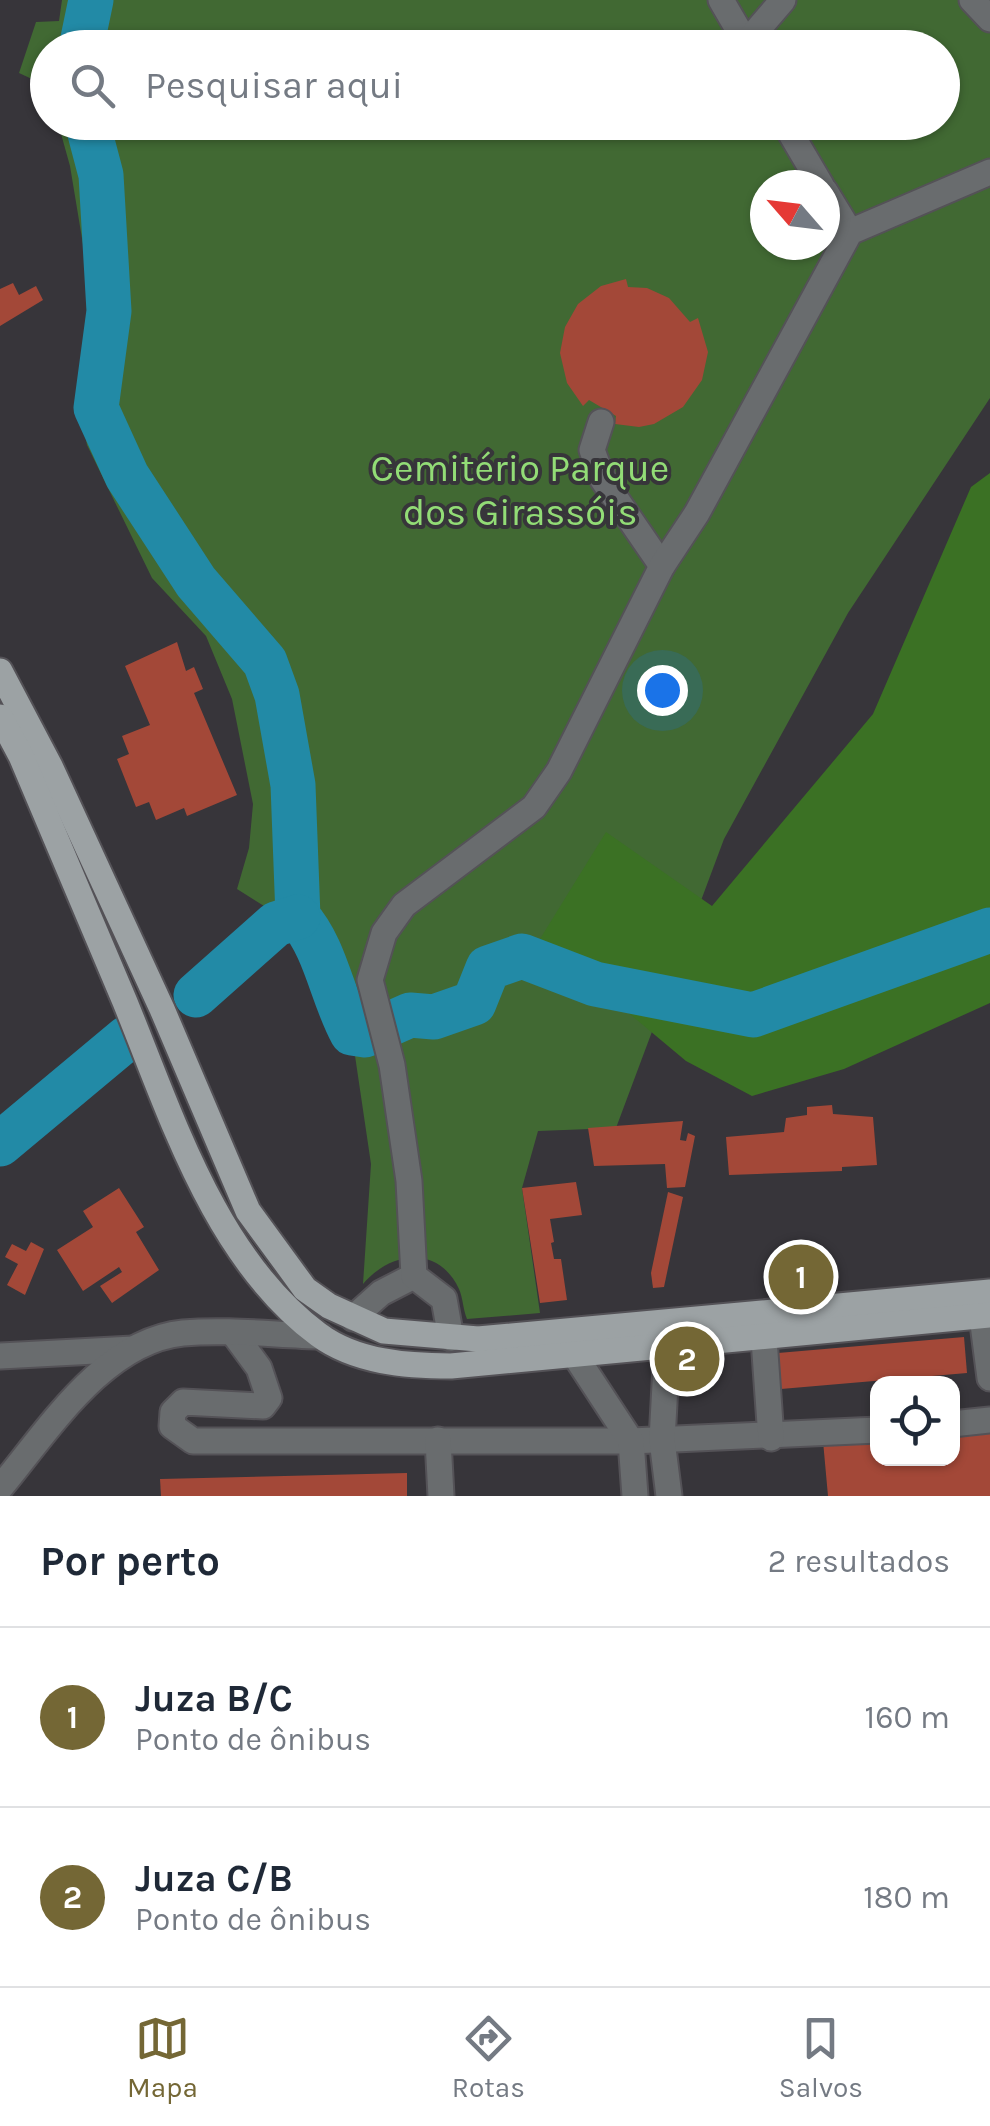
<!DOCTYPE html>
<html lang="pt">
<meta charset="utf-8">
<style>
body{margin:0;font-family:Karla,sans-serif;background:#f2f2f3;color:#1f2937}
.controls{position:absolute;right:30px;bottom:30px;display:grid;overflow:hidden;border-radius:20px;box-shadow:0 2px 8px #0004}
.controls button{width:90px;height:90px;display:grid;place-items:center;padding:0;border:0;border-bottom:2px solid #e0e1e3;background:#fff;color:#1f2937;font:50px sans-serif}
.compass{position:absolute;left:750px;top:170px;width:90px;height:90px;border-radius:50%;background:#fff;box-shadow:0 2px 8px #0004;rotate:298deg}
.you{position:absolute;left:662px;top:690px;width:35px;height:35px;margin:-25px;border:8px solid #fff;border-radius:50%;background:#1a73e8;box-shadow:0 0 0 15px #1a73e833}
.badge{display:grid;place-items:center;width:65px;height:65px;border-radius:50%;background:#746735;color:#fff;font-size:32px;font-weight:700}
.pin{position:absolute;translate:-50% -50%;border:5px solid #fff;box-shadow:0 2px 10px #0006}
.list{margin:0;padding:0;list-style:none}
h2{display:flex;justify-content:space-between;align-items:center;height:130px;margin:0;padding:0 40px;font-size:42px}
h2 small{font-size:32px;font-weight:400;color:#747a83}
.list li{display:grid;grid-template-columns:65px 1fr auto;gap:30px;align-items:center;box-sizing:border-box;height:180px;padding:0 40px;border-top:2px solid #e0e1e3}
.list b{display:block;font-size:38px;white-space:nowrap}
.list p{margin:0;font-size:32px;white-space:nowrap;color:#747a83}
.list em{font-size:32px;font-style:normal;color:#747a83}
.icon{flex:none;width:55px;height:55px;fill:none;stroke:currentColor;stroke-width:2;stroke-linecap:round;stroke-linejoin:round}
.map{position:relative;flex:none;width:990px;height:1496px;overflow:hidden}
.search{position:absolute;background:#fff;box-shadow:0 2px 8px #0004;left:30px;right:30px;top:30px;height:110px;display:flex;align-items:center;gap:25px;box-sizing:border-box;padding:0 35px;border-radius:55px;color:#747a83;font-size:38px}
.sheet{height:490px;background:#fff}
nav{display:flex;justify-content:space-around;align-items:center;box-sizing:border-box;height:140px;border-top:2px solid #e0e1e3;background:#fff;font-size:28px;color:#747a83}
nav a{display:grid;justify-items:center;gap:5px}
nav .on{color:#746735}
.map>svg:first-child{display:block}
.green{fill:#416933;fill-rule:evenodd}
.forest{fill:#3b7124}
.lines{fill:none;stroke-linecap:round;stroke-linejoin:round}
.river{stroke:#228aa6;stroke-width:45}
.building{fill:#a34838}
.minor-casing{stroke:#545257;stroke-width:29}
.major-casing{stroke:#545257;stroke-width:29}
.minor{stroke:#696c6e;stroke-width:25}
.major{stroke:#9ca2a4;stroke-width:25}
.labels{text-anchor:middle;stroke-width:8;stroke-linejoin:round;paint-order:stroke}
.park-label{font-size:38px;fill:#92dc76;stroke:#37353a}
</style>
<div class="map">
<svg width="990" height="1496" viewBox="0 0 990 1496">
<rect width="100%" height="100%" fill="#37353a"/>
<path class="green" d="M62 0H990V398L848 613 724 839 616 1128 538 1131 522 1188 540 1313 467 1319C463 1310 463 1298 459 1289 438 1244 390 1252 363 1284L371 1164 354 1049 327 1020 311 963 288 921 237 889 249 848 253 804 232 699 206 636 152 578 87 445 78 397 98 335 70 166 58 123 942 122V48H48L47 86 19 73 36 22 59 21ZM765 185H825V245H765Z"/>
<path class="forest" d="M990 473V1003L844 1069 752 1096 686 1061 540 939 606 832 712 906 873 714 971 487Z"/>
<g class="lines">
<g class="river">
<path d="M81 48 91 0"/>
<path d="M87 122 101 175 109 311 96 408 127 476 196 582 265 662 277 695 293 785 298 917C326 948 332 997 352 1033L365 1035 410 1015 434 1017 474 1003 488 968 522 956 595 984 753 1015 990 930"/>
<path d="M196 995 276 924 298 917"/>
<path d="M0 1144 127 1038"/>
</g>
</g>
<g class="building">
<path d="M626 279 628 287 647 288 669 298 690 322 698 318 708 352 702 380 683 407 654 424 639 427 615 424 616 416 589 400 583 406 567 383 560 353 565 327 578 304 601 286Z"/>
<path d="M13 283 19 295 36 286 43 300 0 326V289Z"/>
<path d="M177 642 186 671 194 667 203 689 194 693 237 795 187 816 184 808 156 820 149 802 136 807 117 759 129 754 122 736 150 725 125 666Z"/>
<path d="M832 1105 833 1114 873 1117 877 1165 842 1167V1171L729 1175 726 1137 784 1132 786 1118 807 1115V1107Z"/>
<path d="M683 1121 680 1140 686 1141 688 1133 695 1136 685 1187 667 1188 665 1164 594 1166 588 1128Z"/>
<path d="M576 1182 582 1215 550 1219 554 1242 551 1243 554 1259H561L567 1300 540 1303 522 1188Z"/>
<path d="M119 1188 144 1227 136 1232 159 1270 112 1303 100 1286 122 1272 119 1267 83 1291 57 1250 93 1227 83 1211Z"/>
<path d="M668 1192 683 1197 664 1287 653 1288 651 1273Z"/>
<path d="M31 1242 44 1249 25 1295 7 1285 18 1264 5 1257 12 1244 26 1251Z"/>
<path d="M964 1337 967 1373 781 1389 778 1353Z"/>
<path d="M990 1424V1496H828L823 1441 878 1435V1458H952V1428Z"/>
<path d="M407 1473V1496H161L160 1479Z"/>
</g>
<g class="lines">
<g class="minor-casing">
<g id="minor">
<path d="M721 0 749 48"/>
<path d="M972 0 990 19"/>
<path d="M747 42 783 0"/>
<path d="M784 122 821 185"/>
<path d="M825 191 850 232"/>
<path d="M601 422 592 450 603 480 662 566"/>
<path d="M982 1316 990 1378"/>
<path d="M353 1318 381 1293 414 1276"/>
<path d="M234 1334 259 1368 269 1398 263 1406 183 1402 173 1412 172 1426 193 1441H631L878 1430"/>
<path d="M451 1338 444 1299 414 1276 409 1181 392 1065 370 980 384 933 404 905 534 807 559 771 662 566 697 513 850 232 990 172"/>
<path d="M764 1339 771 1438"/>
<path d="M667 1348 662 1440 669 1496"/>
<path d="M0 1356 133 1349"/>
<path d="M576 1357 631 1441 635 1496"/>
<path d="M952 1424 990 1420"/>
<path d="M438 1440 441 1496"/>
<path d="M0 1488C47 1432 103 1341 183 1333 228 1329 276 1335 321 1336"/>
</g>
</g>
<g class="major-casing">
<g id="major">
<path d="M0 671 50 766 162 1009 248 1211 305 1289 329 1306 384 1331 478 1339 990 1292"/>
<path d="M0 717 21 756C56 838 90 920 125 1002 172 1117 215 1258 319 1335 356 1362 406 1366 451 1366L990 1315"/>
</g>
</g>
<use href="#minor" class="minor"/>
<use href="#major" class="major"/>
</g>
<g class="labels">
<g class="park-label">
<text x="520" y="481">Cemitério Parque<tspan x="520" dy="44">dos Girassóis</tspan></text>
</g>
</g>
</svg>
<div class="controls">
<button><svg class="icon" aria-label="locate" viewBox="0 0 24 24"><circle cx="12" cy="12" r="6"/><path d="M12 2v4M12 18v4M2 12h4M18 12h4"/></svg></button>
</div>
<svg class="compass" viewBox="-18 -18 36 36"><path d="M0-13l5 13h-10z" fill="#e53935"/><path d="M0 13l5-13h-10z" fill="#747a83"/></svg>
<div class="you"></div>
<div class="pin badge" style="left:801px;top:1277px">1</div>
<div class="pin badge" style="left:687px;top:1359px">2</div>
<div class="search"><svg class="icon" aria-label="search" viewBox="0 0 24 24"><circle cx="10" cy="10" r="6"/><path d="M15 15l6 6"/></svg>Pesquisar aqui</div>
</div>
<section class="sheet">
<h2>Por perto<small>2 resultados</small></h2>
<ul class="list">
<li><span class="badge">1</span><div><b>Juza B/C</b><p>Ponto de ônibus</p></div><em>160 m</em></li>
<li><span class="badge">2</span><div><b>Juza C/B</b><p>Ponto de ônibus</p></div><em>180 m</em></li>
</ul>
</section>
<nav>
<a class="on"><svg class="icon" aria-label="map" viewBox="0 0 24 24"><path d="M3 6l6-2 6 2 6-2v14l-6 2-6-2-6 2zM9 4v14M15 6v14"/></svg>Mapa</a>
<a><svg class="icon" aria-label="directions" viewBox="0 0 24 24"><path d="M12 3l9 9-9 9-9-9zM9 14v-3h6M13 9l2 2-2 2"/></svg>Rotas</a>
<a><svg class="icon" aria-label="saved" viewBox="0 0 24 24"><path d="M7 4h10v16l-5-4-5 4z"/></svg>Salvos</a>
</nav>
